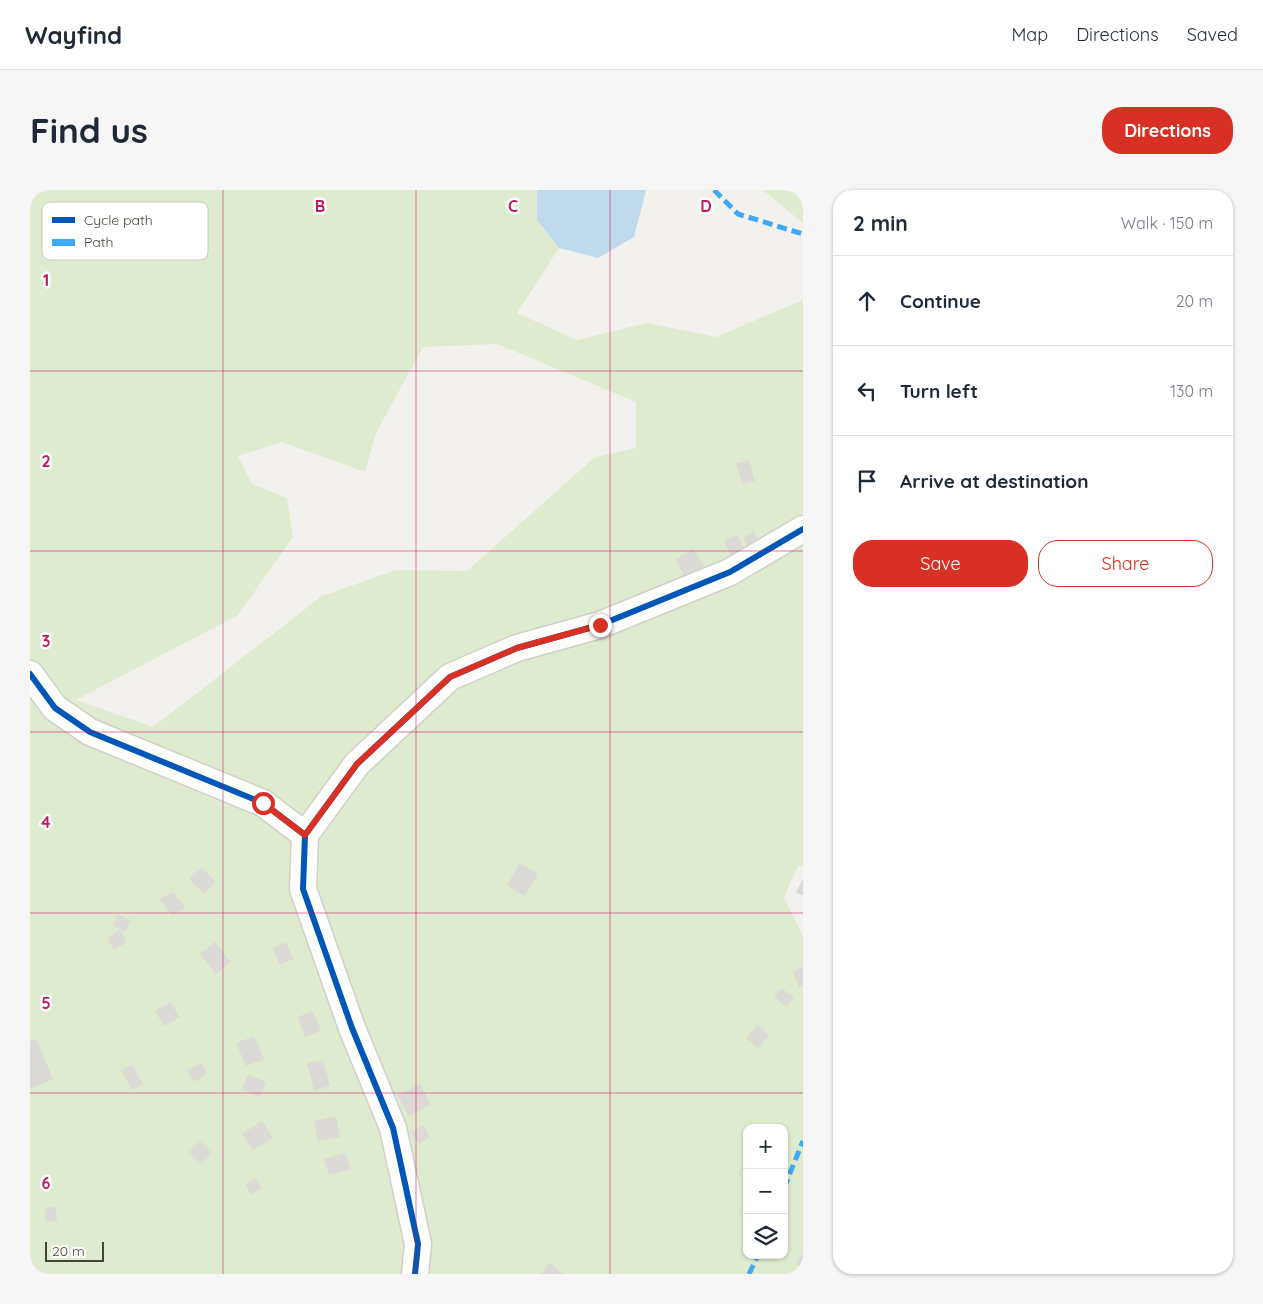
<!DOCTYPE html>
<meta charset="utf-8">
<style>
body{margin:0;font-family:Quicksand,sans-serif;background:#f6f6f7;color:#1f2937}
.controls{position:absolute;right:15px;bottom:15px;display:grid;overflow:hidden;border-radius:10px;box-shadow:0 1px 4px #0004}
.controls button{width:45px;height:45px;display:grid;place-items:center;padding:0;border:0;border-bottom:1px solid #e0e1e3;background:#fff;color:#1f2937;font:25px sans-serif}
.scale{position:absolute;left:15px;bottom:12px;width:59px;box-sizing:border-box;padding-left:5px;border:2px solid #484339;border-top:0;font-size:14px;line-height:18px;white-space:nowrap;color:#484339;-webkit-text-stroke:4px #fff;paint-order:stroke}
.stop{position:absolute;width:15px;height:15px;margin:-11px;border:4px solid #d93025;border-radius:50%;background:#fff}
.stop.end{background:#d93025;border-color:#fff;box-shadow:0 1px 5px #0008}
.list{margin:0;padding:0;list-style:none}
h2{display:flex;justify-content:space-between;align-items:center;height:65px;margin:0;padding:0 20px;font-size:21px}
h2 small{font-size:16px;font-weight:400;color:#747a83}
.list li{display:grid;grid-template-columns:32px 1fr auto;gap:15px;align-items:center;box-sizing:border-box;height:90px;padding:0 20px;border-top:1px solid #e0e1e3}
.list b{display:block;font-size:19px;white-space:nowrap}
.list em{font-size:16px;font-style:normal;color:#747a83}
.actions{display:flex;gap:10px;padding:15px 20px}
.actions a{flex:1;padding:11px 0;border:1px solid #d93025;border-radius:20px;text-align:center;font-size:18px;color:#d93025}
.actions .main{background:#d93025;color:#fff}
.icon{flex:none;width:28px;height:28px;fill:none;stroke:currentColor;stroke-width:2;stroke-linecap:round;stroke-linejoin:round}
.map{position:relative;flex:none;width:773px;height:1084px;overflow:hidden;border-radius:20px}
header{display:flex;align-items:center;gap:30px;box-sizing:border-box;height:70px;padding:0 25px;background:#fff;border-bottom:1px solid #e0e1e3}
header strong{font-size:24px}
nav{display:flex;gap:28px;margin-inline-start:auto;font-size:18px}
.intro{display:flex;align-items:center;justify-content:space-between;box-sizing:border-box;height:120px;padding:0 30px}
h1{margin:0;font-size:35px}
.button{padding:12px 22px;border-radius:20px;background:#d93025;color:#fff;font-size:18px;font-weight:700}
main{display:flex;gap:30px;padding:0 30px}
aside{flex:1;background:#fff;border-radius:20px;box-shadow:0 1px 4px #0004}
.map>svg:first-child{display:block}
.green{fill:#dfebcf;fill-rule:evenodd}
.water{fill:#c0daed}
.building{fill:#dcdad6}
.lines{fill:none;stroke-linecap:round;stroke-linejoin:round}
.minor-casing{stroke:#d0cfca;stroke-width:29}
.minor{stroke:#fdfdfc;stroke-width:26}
.quiet{stroke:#3fa9f5;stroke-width:5;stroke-dasharray:10 5;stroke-linecap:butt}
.cycleway-casing{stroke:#fff;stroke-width:9}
.cycleway{stroke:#0057b8;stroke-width:6}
.route{stroke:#d93025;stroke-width:6}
.grid{fill:none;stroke:#c2185b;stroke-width:1;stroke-opacity:0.55}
.key{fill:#fff;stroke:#c8c7c4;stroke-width:1}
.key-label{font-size:14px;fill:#484339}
.grid-label{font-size:16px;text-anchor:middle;font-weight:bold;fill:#c2185b;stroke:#fff;stroke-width:5;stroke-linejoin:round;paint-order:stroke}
</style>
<header>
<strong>Wayfind</strong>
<nav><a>Map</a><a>Directions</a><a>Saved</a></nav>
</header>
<div class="intro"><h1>Find us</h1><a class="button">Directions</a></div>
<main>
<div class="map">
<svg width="773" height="1084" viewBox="0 0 773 1084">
<rect width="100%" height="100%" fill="#f2f1ed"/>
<g class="green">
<path d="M0 0H507V30L529 58 487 123 547 150 617 133 686 147 773 110V677L768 676 754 707 773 746V1084H0ZM467 154 606 212V258L565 267 437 381 366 380 292 406 123 537 46 510 208 425 263 347 257 308 222 294 208 266 252 252 335 282 346 243 393 157ZM717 938H754V1065H717Z"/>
<path d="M733 0H773V33Z"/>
</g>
<path class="water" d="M507 0H616L604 47 568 68 529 58 507 30Z"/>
<g class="building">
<path d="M719 270 725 291 712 294 706 273Z"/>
<path d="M723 341 732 353 722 361 713 349Z"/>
<path d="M707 345 715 360 702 367 694 351Z"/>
<path d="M663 359 674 376 656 388 645 370Z"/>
<path d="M490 673 508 684 494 706 477 695Z"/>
<path d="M172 677 186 692 174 704 159 689Z"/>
<path d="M773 689V706L766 702Z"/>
<path d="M142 701 155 717 143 726 130 710Z"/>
<path d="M88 724 101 731 95 742 83 735Z"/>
<path d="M90 740 97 752 84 760 77 748Z"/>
<path d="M185 752 201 772 186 784 170 764Z"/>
<path d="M256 752 263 769 249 775 243 758Z"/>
<path d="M773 777V795L769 797 763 781Z"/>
<path d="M752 798 764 808 756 817 744 807Z"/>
<path d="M140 812 150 827 134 836 125 821Z"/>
<path d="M283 821 291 841 275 847 267 827Z"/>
<path d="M728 835 739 845 728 858 716 848Z"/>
<path d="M224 846 234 869 216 876 206 853Z"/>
<path d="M6 849 23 889 0 899V851Z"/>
<path d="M293 870 300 896 284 900 277 873Z"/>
<path d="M172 873 177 884 164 892 157 880Z"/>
<path d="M102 874 113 894 102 900 91 881Z"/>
<path d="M218 885 236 892 230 907 212 900Z"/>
<path d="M390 894 401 915 379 926 367 905Z"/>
<path d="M306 926 310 947 288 951 284 931Z"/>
<path d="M232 931 243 948 223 960 212 944Z"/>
<path d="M393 935 400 947 389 954 381 943Z"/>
<path d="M170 951 182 963 171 974 159 962Z"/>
<path d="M316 963 321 979 299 985 294 969Z"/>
<path d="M226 988 232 998 221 1005 215 995Z"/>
<path d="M26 1017 27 1031 16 1032 15 1018Z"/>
<path d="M773 1063V1079L766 1074Z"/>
<path d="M520 1073 533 1084H511Z"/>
</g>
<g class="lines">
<g class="minor-casing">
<g id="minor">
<path d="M0 484 25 518 60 542 233 613 275 645"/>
<path d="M385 1084 388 1054 363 938 322 838 273 699 275 645 327 574 420 487 487 458 570 435 700 382 773 339"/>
</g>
</g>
<use href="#minor" class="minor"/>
<g class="quiet">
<path d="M684 0 708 24 773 44"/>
<path d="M754 998 773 951"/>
<path d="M719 1084 728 1065"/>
</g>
<g class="cycleway-casing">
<g id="cycleway">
<path d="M0 484 25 518 60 542 233 613 275 645"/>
<path d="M385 1084 388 1054 363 938 322 838 273 699 275 645 327 574 420 487 487 458 570 435 700 382 773 339"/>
</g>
</g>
<use href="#cycleway" class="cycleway"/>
</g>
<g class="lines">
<path class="route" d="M233 613 275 645 327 574 420 487 487 458 570 435"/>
</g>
<path class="grid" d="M193 0V1084M386 0V1084M580 0V1084M0 181H773M0 361H773M0 542H773M0 723H773M0 903H773"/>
<rect x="12" y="12" width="166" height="58" rx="8" class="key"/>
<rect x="22" y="27" width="23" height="6" fill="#0057b8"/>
<rect x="22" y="49" width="23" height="7" fill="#3fa9f5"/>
<g class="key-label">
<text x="54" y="35">Cycle path</text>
<text x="54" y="57">Path</text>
</g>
<g class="grid-label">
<text x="290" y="22">B</text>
<text x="483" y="22">C</text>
<text x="676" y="22">D</text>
<text x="16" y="96">1</text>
<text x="16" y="277">2</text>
<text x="16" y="457">3</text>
<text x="16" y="638">4</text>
<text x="16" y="819">5</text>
<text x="16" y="999">6</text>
</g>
</svg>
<div class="controls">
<button>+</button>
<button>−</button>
<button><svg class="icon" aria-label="layers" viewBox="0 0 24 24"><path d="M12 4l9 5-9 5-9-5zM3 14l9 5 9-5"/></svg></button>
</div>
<div class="scale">20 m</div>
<div class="stop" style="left:233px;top:613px"></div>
<div class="stop end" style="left:570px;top:435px"></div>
</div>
<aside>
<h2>2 min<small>Walk · 150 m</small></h2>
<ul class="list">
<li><svg class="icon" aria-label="ahead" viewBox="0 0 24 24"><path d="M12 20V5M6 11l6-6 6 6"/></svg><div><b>Continue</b></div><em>20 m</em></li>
<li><svg class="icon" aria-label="left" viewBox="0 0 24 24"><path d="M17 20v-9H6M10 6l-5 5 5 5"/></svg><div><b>Turn left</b></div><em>130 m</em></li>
<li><svg class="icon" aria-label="arrive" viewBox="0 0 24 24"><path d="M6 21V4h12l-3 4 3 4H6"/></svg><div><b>Arrive at destination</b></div></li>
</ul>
<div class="actions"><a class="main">Save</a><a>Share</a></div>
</aside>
</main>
